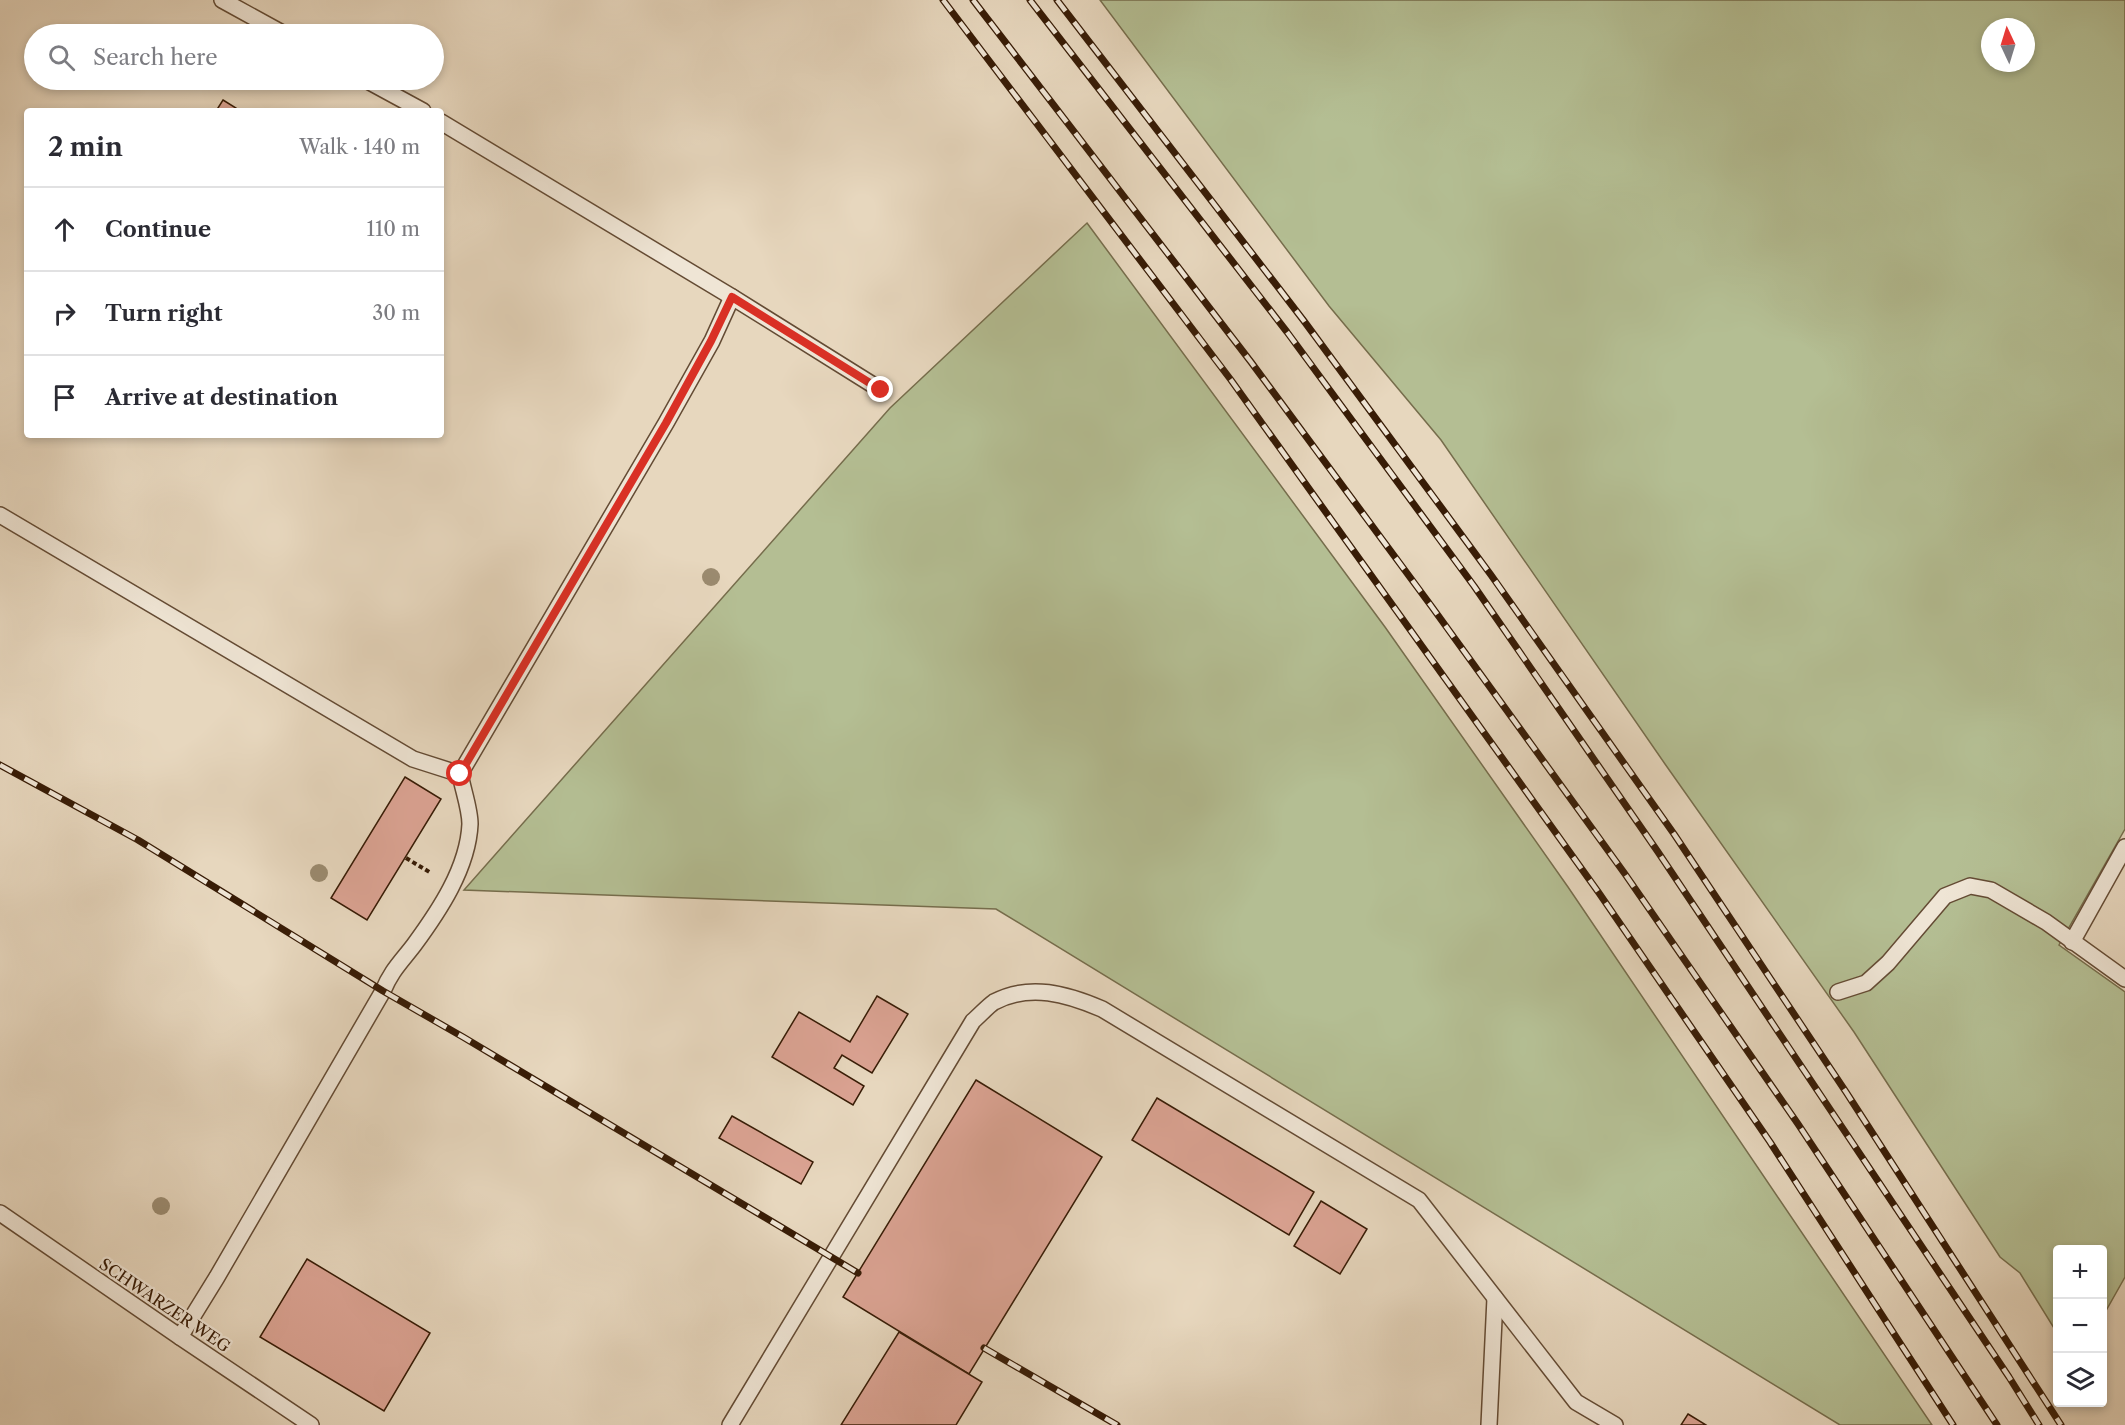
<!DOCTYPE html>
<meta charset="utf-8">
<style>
body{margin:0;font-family:"Libre Caslon Text",serif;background:#f7f7f7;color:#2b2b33}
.controls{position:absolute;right:18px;bottom:18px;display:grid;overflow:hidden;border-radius:6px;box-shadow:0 3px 9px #0003}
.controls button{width:54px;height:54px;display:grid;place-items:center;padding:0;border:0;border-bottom:2px solid #e1e1e2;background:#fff;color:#2b2b33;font:30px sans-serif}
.compass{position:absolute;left:1981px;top:18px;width:54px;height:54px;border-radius:50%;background:#fff;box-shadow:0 3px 9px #0003;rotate:356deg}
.stop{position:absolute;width:18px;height:18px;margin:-14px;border:4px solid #d93025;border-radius:50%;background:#fff}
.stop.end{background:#d93025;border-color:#fff;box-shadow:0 2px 6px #0008}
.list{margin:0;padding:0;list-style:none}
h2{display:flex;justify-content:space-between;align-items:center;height:78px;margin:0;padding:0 24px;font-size:26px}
h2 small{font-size:20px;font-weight:400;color:#7c7c81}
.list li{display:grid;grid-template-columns:39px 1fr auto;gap:18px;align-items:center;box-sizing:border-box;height:84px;padding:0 24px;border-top:2px solid #e1e1e2}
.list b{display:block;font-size:22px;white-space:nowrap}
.list em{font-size:20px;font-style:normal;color:#7c7c81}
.icon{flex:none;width:33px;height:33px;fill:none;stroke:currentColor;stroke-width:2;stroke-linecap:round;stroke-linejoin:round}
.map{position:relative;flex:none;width:2125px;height:1425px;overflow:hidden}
.search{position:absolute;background:#fff;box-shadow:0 3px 9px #0003;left:24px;top:24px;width:420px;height:66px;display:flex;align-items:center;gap:15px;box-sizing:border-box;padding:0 21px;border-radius:33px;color:#7c7c81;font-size:22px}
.panel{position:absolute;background:#fff;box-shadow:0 3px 9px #0003;left:24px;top:108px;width:420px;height:330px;border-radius:6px}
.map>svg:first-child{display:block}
.green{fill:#b4be93;stroke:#766d4c;stroke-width:1.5;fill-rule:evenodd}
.building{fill:#dba393;stroke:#381c06;stroke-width:1.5}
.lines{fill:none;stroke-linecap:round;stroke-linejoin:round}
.service-casing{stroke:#644b34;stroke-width:18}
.path{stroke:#381c06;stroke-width:4;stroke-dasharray:4.5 3;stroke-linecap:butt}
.service{stroke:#efe5d5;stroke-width:15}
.rail-casing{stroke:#381c06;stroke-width:7}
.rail{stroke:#efe5d5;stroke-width:4.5;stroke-dasharray:14;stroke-linecap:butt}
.tree{fill:#9b8b70}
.route{stroke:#d93025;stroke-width:8}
.labels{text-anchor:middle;stroke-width:4.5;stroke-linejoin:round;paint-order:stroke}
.street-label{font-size:16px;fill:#381c06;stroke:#efe5d5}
</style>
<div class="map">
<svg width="2125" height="1425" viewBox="0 0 2125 1425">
<rect width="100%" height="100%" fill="#e7d7be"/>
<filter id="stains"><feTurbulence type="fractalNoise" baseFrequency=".00333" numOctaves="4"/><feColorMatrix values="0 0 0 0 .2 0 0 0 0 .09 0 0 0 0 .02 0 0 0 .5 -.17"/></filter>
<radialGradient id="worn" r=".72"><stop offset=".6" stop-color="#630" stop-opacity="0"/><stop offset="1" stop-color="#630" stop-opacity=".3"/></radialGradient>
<g class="green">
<path d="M1100 0H2125V829L2059 945 2125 992V1277L2103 1316 2102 1250H2058L2057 1333 2020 1273 2000 1257 1854 1032 1665 764 1441 440 1329 306ZM1990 27H2026V63H1990Z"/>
<path d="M1087 223 1385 627 1568 887 1932 1425H1840L996 909 464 890 890 408Z"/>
</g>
<g class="building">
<path d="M223 100 236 108 235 111H216Z"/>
<path d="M405 777 441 799 367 920 331 898Z"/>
<path d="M877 996 908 1014 872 1073 842 1055 834 1068 864 1086 853 1105 772 1057 799 1012 850 1042Z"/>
<path d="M976 1080 1102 1157 969 1374 843 1297Z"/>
<path d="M1157 1098 1314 1192 1289 1235 1132 1140Z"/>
<path d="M732 1116 813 1162 801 1184 719 1138Z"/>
<path d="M1321 1201 1367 1229 1340 1274 1294 1246Z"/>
<path d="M307 1259 430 1333 384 1411 260 1337Z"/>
<path d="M899 1332 982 1382 956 1425H841Z"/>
<path d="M1688 1414 1706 1425H1681Z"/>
</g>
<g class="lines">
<g class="service-casing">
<g id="service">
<path d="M222 0 284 34"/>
<path d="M366 80 423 111"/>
<path d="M441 122 732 297 881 390"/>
<path d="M0 515 413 759 460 774 666 423 712 341 732 297"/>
<path d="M2072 942 2125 847"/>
<path d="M1838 992 1866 983 1888 963 1945 896 1970 886 1991 890 2046 922 2125 979"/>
<path d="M0 1213 180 1337 311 1425"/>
<path d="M180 1337 217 1277 383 991C391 971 401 962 414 945 439 911 468 868 470 824 470 809 463 790 460 774"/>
<path d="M730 1425 973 1021C980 1015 987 1007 994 1002 1030 983 1067 994 1102 1009L1419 1200 1576 1402 1615 1425"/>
<path d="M1489 1425 1495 1298"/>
</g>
</g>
<path class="path" d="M406 858 431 873"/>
<use href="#service" class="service"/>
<g class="rail-casing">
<g id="rail">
<path d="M943 0 1231 380 1599 893 1770 1142 1953 1425"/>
<path d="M973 0 1251 362 1432 607 1625 874 1798 1124 1997 1425"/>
<path d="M1030 0 1287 332 1474 586 1658 852 2009 1377 2039 1425"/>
<path d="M1057 0 1304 321 1491 575 1674 834 1846 1092 2061 1425"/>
<path d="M0 765 138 840 383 991 463 1037 858 1273"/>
<path d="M984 1348 1117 1425"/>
</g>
</g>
<use href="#rail" class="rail"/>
</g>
<g class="tree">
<circle cx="711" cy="577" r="9"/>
<circle cx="319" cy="873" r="9"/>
<circle cx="161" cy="1206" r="9"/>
</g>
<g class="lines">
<path class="route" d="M460 774 666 423 711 341 732 297 881 390"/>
</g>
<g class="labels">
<g class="street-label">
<text transform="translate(165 1305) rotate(34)" y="6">SCHWARZER WEG</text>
</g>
</g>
<rect width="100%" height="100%" filter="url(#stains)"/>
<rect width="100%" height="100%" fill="url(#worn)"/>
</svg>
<div class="controls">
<button>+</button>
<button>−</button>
<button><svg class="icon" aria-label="layers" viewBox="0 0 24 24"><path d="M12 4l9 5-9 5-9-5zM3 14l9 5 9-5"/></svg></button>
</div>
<svg class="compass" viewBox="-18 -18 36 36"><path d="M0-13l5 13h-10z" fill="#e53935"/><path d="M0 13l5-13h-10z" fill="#7c7c81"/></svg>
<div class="stop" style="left:460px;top:774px"></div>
<div class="stop end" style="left:881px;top:390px"></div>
<div class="search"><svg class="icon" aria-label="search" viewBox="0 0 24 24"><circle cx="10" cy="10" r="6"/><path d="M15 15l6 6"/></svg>Search here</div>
<section class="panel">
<h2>2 min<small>Walk · 140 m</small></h2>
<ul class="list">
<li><svg class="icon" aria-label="ahead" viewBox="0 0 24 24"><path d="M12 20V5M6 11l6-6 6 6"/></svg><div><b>Continue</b></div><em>110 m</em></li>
<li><svg class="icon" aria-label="right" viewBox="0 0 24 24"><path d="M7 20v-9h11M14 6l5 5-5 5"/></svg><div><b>Turn right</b></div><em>30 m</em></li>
<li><svg class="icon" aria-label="arrive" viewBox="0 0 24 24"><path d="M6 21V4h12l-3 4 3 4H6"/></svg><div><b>Arrive at destination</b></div></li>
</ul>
</section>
</div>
